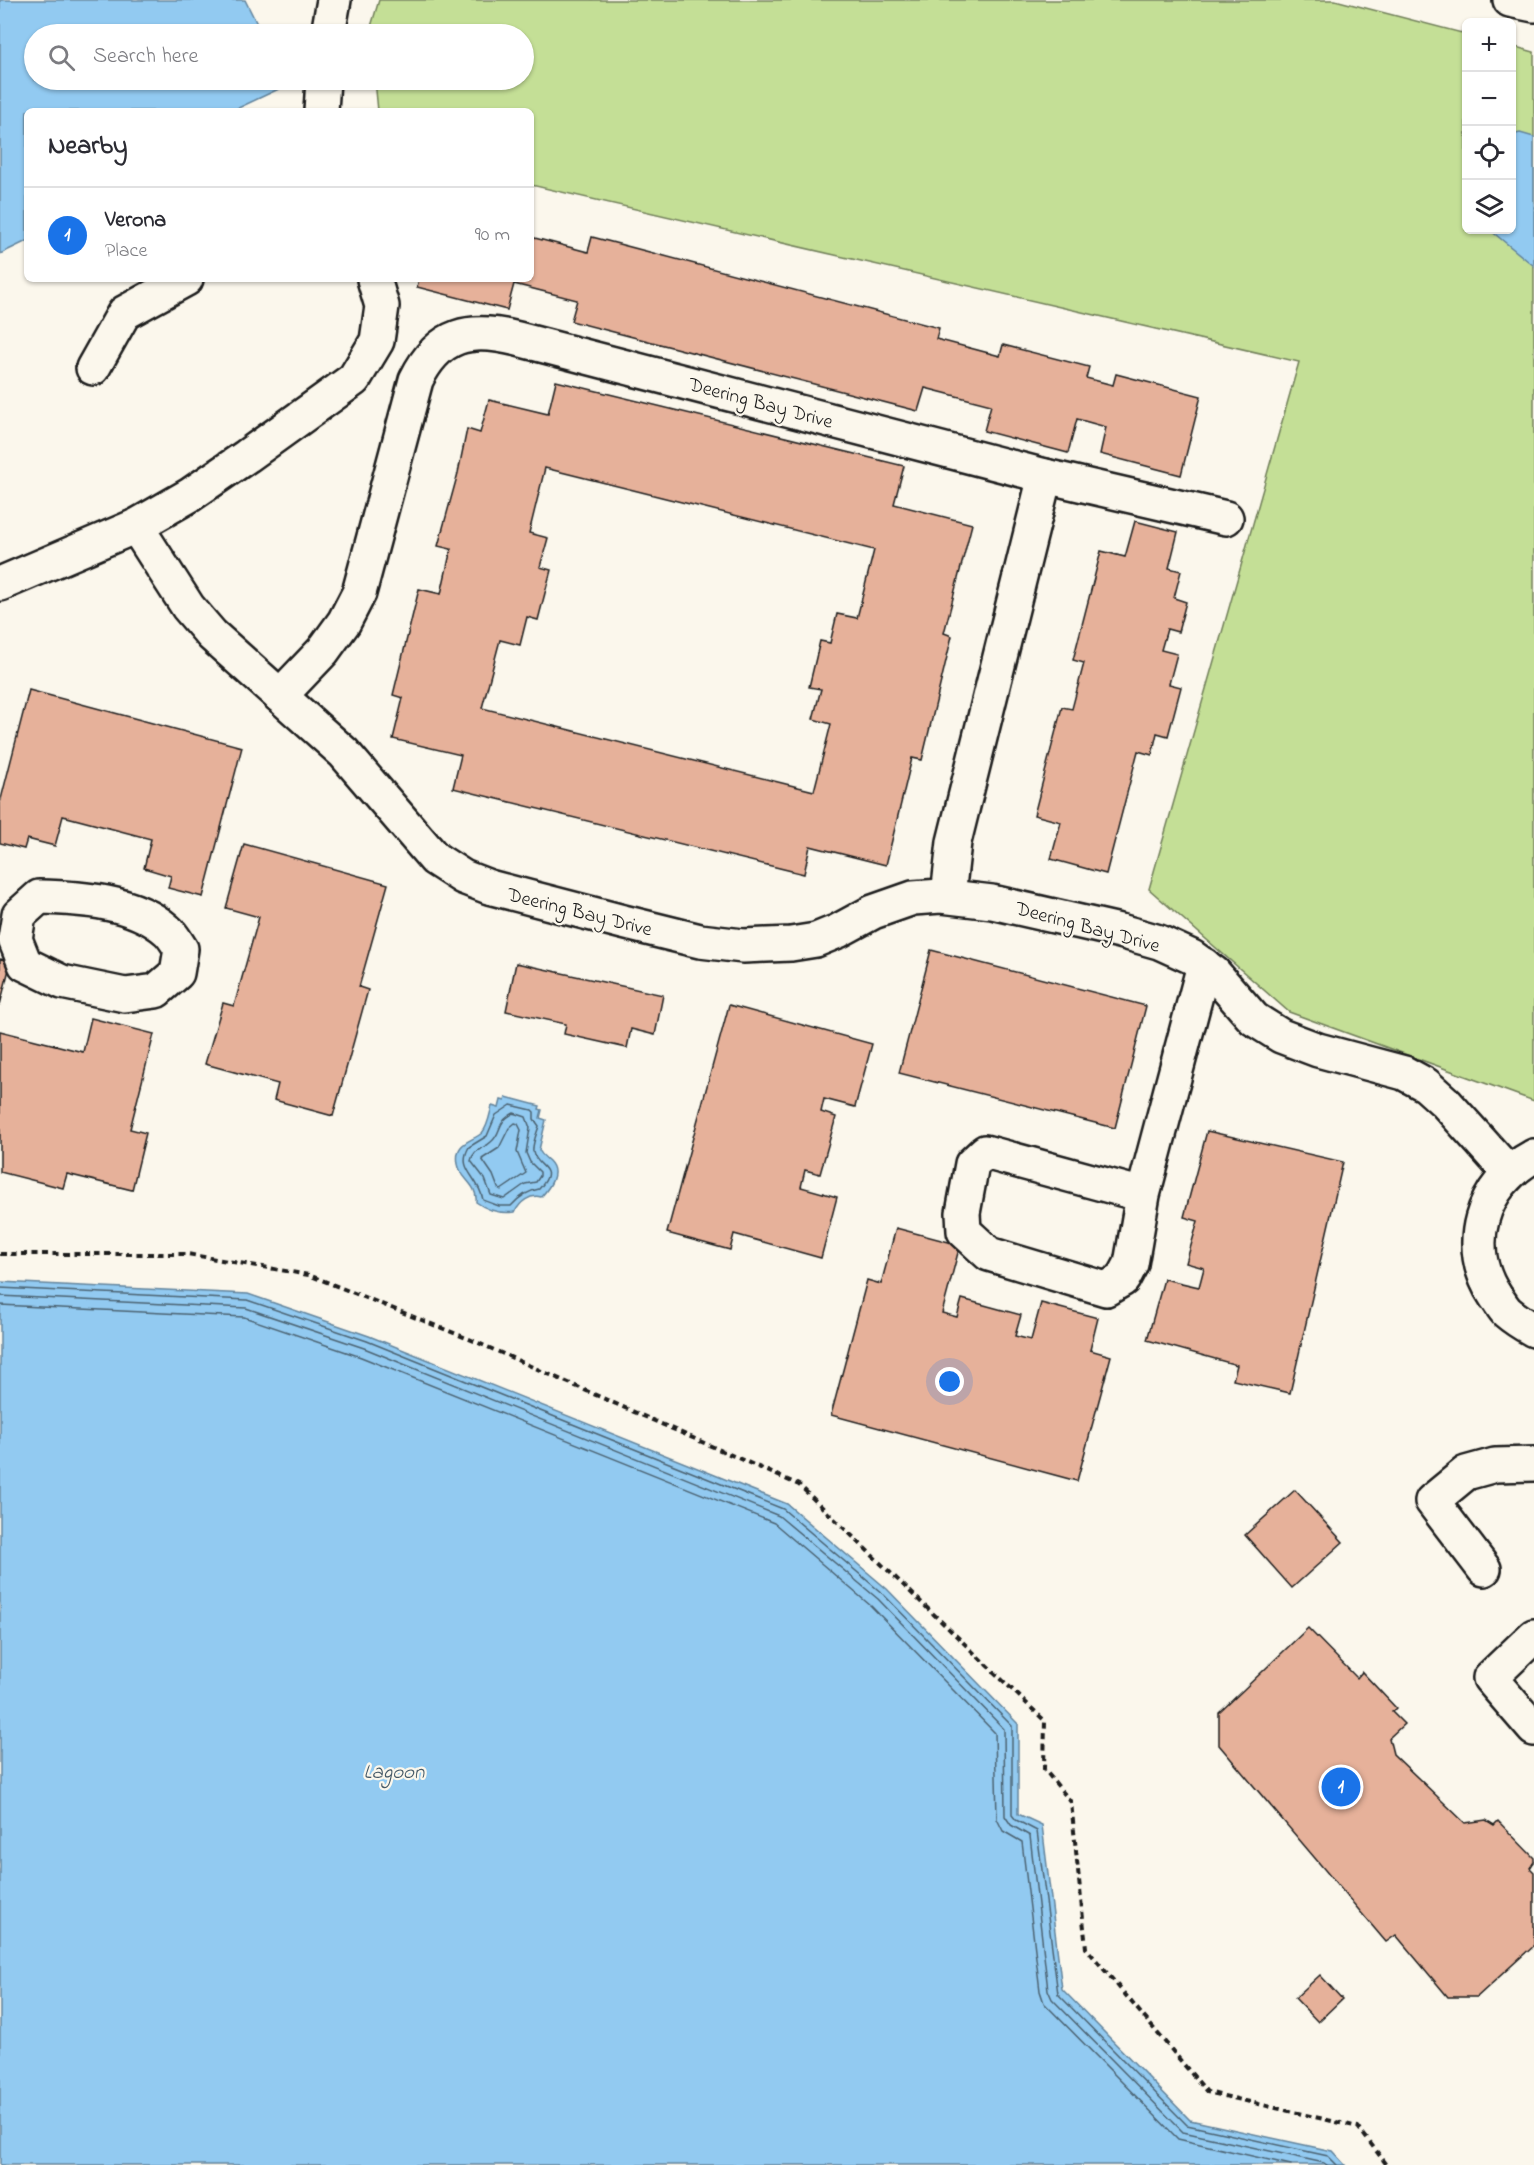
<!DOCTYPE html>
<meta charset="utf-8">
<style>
body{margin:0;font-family:"Indie Flower",sans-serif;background:#f7f7f7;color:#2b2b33}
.controls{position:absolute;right:18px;top:18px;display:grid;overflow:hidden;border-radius:9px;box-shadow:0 2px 4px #0004}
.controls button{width:54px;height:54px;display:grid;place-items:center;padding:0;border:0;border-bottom:2px solid #e1e1e2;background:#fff;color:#2b2b33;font:30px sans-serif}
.you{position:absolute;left:950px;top:1382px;width:21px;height:21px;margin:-15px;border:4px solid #fff;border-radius:50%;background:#1a73e8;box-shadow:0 0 0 9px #1a73e833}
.badge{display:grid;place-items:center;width:39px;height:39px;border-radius:50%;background:#1a73e8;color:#fff;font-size:20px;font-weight:700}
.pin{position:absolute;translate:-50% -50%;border:3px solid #fff;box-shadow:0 2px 6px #0006}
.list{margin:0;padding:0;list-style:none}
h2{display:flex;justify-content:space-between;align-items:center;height:78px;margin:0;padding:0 24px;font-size:26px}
h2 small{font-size:20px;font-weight:400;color:#7c7c81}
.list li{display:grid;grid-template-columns:39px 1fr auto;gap:18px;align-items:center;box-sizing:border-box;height:96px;padding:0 24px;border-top:2px solid #e1e1e2}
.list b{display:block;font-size:22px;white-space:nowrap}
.list p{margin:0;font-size:20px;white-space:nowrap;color:#7c7c81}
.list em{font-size:20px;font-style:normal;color:#7c7c81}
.icon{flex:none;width:33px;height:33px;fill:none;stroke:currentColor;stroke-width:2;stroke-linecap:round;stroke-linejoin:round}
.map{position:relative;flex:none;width:1534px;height:2165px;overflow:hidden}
.search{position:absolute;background:#fff;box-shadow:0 2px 4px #0004;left:24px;top:24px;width:510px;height:66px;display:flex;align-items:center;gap:15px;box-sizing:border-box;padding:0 21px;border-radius:33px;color:#7c7c81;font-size:22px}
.panel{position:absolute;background:#fff;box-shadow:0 2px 4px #0004;left:24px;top:108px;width:510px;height:174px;border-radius:9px}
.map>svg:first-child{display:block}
.green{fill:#c4df96;stroke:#707e59;stroke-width:1.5}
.water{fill:#92caf1;stroke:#63849c;stroke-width:1.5}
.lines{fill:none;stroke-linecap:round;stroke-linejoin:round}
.shore{stroke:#4b6271;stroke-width:1.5}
.building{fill:#e6b19a;stroke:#1c1c1c;stroke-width:1.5;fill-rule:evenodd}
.minor-casing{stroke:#1c1c1c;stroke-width:38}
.path{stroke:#1c1c1c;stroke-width:4;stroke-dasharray:6 4.5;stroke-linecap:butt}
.minor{stroke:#fbf7ec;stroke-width:33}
.labels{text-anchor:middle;stroke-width:4.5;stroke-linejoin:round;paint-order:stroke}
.street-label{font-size:20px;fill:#1c1c1c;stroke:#fbf7ec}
.water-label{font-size:21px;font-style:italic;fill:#455967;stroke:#fbf7ec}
</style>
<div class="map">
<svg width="1534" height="2165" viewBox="0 0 1534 2165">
<rect width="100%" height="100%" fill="#fbf7ec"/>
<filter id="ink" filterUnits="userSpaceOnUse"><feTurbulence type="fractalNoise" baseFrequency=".0167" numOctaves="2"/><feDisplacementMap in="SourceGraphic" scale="12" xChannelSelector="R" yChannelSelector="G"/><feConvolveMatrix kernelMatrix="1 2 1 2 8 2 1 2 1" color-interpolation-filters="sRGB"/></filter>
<g filter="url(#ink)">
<path class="green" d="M379 0H1335L1466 34V230H1512V46L1534 52V1101L1289 1012 1149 889 1299 362 531 185V111H378L375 80H524V34H371L370 30Z"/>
<g class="water">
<path d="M0 0H245L262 34H34V80H283L285 86 232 111H27V241L0 254Z"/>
<path d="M1520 133 1534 137V266L1490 230H1512V135Z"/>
<path d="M506 1097 540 1106 539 1109 542 1110 540 1118 546 1120 539 1150C542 1156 545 1157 549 1161 561 1173 549 1188 541 1197 530 1194 520 1202 515 1212 500 1214 488 1211 476 1202 478 1184 460 1179 458 1164 454 1142 471 1142 482 1133 488 1127 490 1113 492 1106L499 1108 501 1100 505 1101Z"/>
<path d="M0 1282 248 1294 369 1336 787 1504 887 1589 1018 1724V1814L1042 1825 1062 1989 1190 2120 1332 2151 1345 2165H0Z"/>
</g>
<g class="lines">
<g class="shore">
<path d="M511 1105 532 1110 534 1112V1119L539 1126C537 1133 532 1144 533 1151 536 1169 560 1166 539 1189 527 1191 519 1197 511 1206H499L483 1200C479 1176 456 1170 469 1147L487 1136 496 1115Z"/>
<path d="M514 1113 526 1117 530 1128 526 1153 530 1162 540 1172V1176L536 1182 525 1184 504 1199 491 1195 485 1179 471 1161C474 1148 483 1150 491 1142 503 1132 495 1123 514 1113Z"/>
<path d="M515 1123 518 1124 521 1130 517 1152 526 1173 501 1190 498 1188 493 1175 482 1159 499 1148 509 1128Z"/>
<path d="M0 1288 247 1300 367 1341 783 1509 883 1594 1012 1726V1815L1016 1820 1037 1831 1058 1994 1187 2125 1328 2156 1337 2165"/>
<path d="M0 1296 246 1308 364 1348 779 1516 878 1599 1004 1729 1005 1816 1011 1825 1030 1836 1048 1990 1052 1999 1183 2132 1324 2163 1327 2165"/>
<path d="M0 1305 244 1317 361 1357 774 1523 871 1606 995 1733 997 1819 1003 1831 1022 1842 1040 1991 1044 2003 1178 2139 1291 2165"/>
</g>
</g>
<g class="building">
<path d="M531 237 588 252 592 237 939 328 936 339 1000 356 1003 345 1089 367 1086 378 1113 385 1116 374 1201 396 1181 475 1100 454 1106 427 1077 419 1068 453 984 431 991 405 925 388 918 411 571 321 577 300 514 284 507 310 417 287 419 279H531Z"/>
<path d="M556 381 904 466 894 504 972 524 944 633 952 636 922 760 912 758 886 865 810 846 804 874 453 788 461 755 393 739 403 698 393 695 419 589 441 594 451 549 438 546 458 473 467 429 480 433 489 400 548 414ZM545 468 874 550 857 618 837 614 830 643 820 641 809 687 821 689 813 719 831 724 814 791 482 708 500 640 520 645 527 617 538 620 551 570 540 567 548 538 529 533Z"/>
<path d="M1135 521 1178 532 1169 568 1181 571 1174 598 1186 602 1178 632 1167 629 1161 650 1177 654 1169 684 1181 687 1168 736 1157 733 1152 755 1138 751 1106 874 1051 859 1061 822 1034 815 1062 707 1072 709 1084 663 1073 660 1101 551 1125 557Z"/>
<path d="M29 690 242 747 203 897 168 888 171 876 144 868 151 839 63 816 55 846 27 839 24 849 0 843V803Z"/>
<path d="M244 844 388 884 359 987 368 990 333 1116 274 1100 278 1084 205 1064 223 1003 234 1006 259 917 226 908Z"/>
<path d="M931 950 1146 1006 1115 1128 899 1073Z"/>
<path d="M0 959 11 961 0 1005Z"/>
<path d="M516 963 663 995 655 1035 631 1029 627 1048 564 1034 566 1024 506 1011Z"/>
<path d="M729 1005 872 1044 855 1107 824 1099 821 1112 836 1117 820 1174 805 1170 801 1187 837 1197 821 1258 734 1234 730 1250 667 1233Z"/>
<path d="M91 1018 154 1034 130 1129 146 1133 132 1190 67 1174 63 1188 0 1172V1031L83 1052Z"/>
<path d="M1207 1131 1343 1162 1290 1393 1233 1380 1237 1365 1147 1340 1164 1279 1199 1287 1204 1268 1186 1263 1198 1221 1184 1217Z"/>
<path d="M896 1228 960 1245 942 1313 957 1317 962 1299 1021 1315 1015 1336 1031 1340 1041 1303 1098 1318 1090 1350 1111 1356 1077 1481 831 1415 867 1280 881 1284Z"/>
<path d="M1295 1490 1343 1542 1292 1588 1245 1535Z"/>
<path d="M1308 1628 1357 1678 1362 1672 1396 1708 1392 1712 1404 1724 1389 1738 1393 1754 1465 1823 1486 1820 1494 1825 1498 1821 1534 1858V1862L1530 1868 1534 1872V1945L1477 1997H1448L1396 1935 1386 1942 1219 1745V1713Z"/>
<path d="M1320 1975 1342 1999 1318 2022 1295 1998Z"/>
</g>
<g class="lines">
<g class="minor-casing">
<g id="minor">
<path d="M1510 0 1534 5"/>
<path d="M328 34 334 0"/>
<path d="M321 111 323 80"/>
<path d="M93 368 124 313 186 279"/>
<path d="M1045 476 1226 518"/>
<path d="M136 526 188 607 212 635 344 753 435 859 463 877 489 887 623 922 700 941 743 946 791 944 816 940 838 931 873 912 913 898 941 896 992 902 1120 931 1159 942 1192 957 1214 973 1254 1019 1281 1036 1318 1050 1404 1073 1426 1085 1446 1103 1509 1173"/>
<path d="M0 584 136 526 190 495 247 456 354 379 377 341 382 306 374 279"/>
<path d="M280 696 323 651 344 622 359 593 416 380C439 333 470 327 518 339L1045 476 954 842 948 896"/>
<path d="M39 897C81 898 134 901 167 930 173 935 177 943 181 949L177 973 156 991 125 995 62 982 25 964 15 939 19 915Z"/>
<path d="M1534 1156C1481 1184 1462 1247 1496 1297 1500 1302 1503 1308 1507 1312 1515 1319 1525 1325 1534 1330"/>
<path d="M1143 1195 985 1152 972 1164 963 1213 964 1231 989 1254 1106 1289 1123 1279 1131 1264 1143 1195 1204 965"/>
<path d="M1484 1569 1432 1501 1466 1473 1495 1465 1534 1464"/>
<path d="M1534 1636 1490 1678 1534 1729"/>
</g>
</g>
<path class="path" d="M0 1254H187L309 1275 474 1341 799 1485 1045 1721 1044 1769 1071 1802 1086 1948 1207 2092 1358 2127 1387 2165"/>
<use href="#minor" class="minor"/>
</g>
</g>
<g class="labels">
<g class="street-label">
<text transform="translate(761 402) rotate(15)" y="7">Deering Bay Drive</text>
<text transform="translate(580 911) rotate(14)" y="7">Deering Bay Drive</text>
<text transform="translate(1088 926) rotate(15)" y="7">Deering Bay Drive</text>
</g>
<g class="water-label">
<text x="394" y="1778">Lagoon</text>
</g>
</g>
</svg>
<div class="controls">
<button>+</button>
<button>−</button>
<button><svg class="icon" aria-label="locate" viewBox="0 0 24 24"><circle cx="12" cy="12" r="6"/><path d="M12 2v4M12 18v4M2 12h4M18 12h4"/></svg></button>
<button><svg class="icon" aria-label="layers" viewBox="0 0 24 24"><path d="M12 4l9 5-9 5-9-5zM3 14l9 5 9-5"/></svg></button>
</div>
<div class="you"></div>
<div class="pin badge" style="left:1341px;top:1787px">1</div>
<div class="search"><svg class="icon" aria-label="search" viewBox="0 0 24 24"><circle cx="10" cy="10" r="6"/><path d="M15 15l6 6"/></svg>Search here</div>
<section class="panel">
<h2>Nearby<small></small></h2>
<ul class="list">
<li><span class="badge">1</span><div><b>Verona</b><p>Place</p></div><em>90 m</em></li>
</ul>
</section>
</div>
